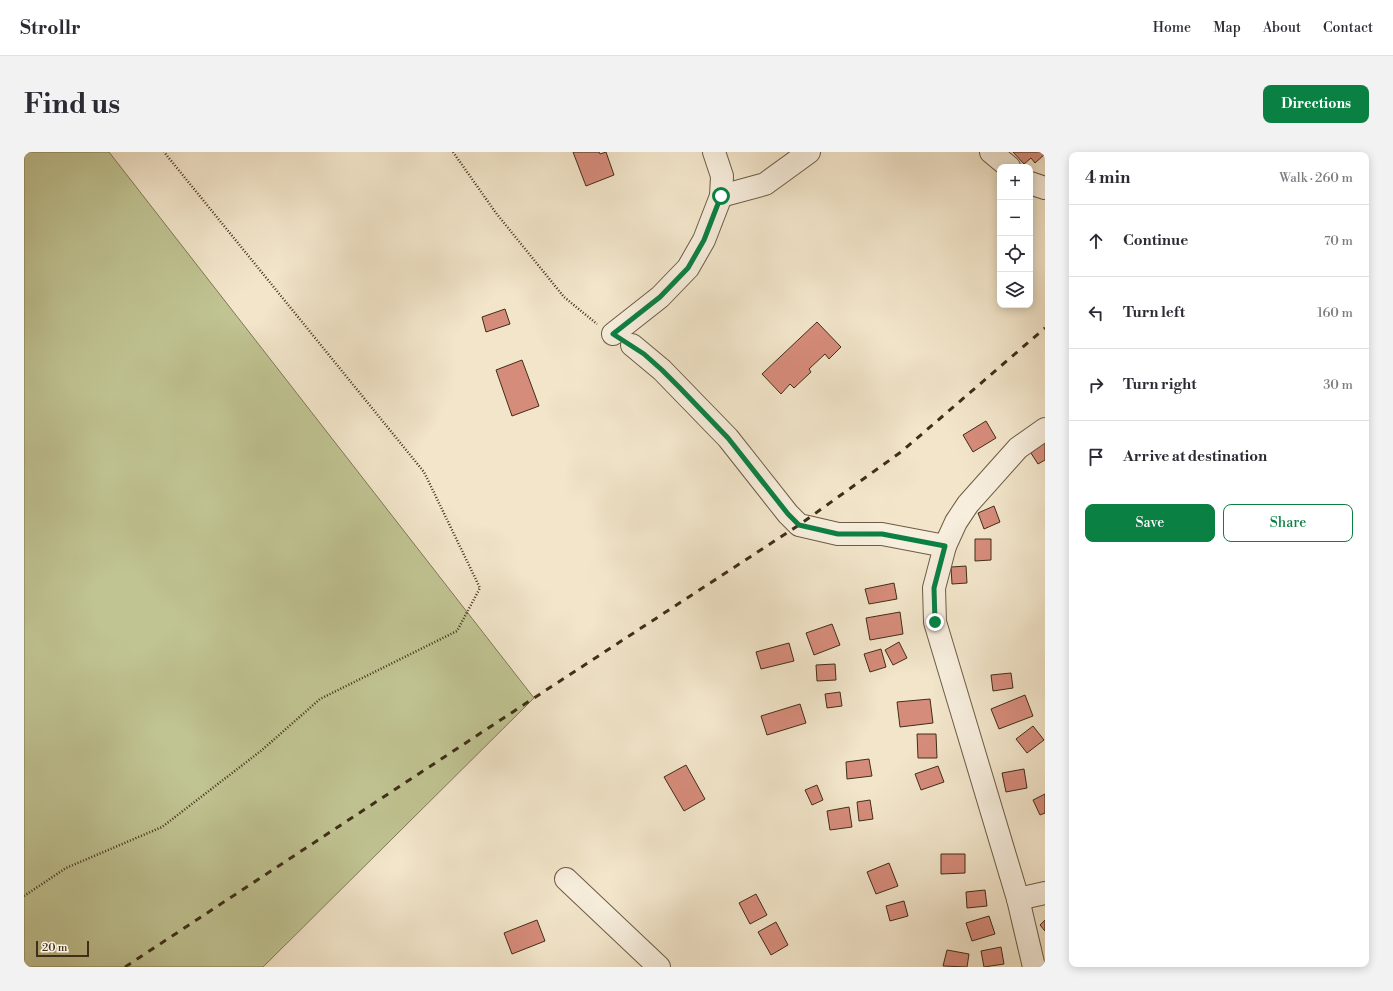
<!DOCTYPE html>
<meta charset="utf-8">
<style>
body{margin:0;font-family:"Libre Bodoni",serif;background:#f2f2f3;color:#2b2b33}
.controls{position:absolute;right:12px;top:12px;display:grid;overflow:hidden;border-radius:8px;box-shadow:0 2px 10px #0003}
.controls button{width:36px;height:36px;display:grid;place-items:center;padding:0;border:0;border-bottom:1px solid #e1e1e2;background:#fff;color:#2b2b33;font:20px sans-serif}
.scale{position:absolute;left:12px;bottom:10px;width:53px;box-sizing:border-box;padding-left:4px;border:2px solid #402e18;border-top:0;font-size:11px;line-height:14px;white-space:nowrap;color:#402e18;-webkit-text-stroke:3px #f7eedd;paint-order:stroke}
.stop{position:absolute;width:12px;height:12px;margin:-9px;border:3px solid #0b8043;border-radius:50%;background:#fff}
.stop.end{background:#0b8043;border-color:#fff;box-shadow:0 1px 4px #0008}
.list{margin:0;padding:0;list-style:none}
h2{display:flex;justify-content:space-between;align-items:center;height:52px;margin:0;padding:0 16px;font-size:17px}
h2 small{font-size:13px;font-weight:400;color:#7c7c81}
.list li{display:grid;grid-template-columns:26px 1fr auto;gap:12px;align-items:center;box-sizing:border-box;height:72px;padding:0 16px;border-top:1px solid #e1e1e2}
.list b{display:block;font-size:15px;white-space:nowrap}
.list em{font-size:13px;font-style:normal;color:#7c7c81}
.actions{display:flex;gap:8px;padding:12px 16px}
.actions a{flex:1;padding:9px 0;border:1px solid #0b8043;border-radius:8px;text-align:center;font-size:14px;color:#0b8043}
.actions .main{background:#0b8043;color:#fff}
.icon{flex:none;width:22px;height:22px;fill:none;stroke:currentColor;stroke-width:2;stroke-linecap:round;stroke-linejoin:round}
.map{position:relative;flex:none;width:1021px;height:815px;overflow:hidden;border-radius:8px}
header{display:flex;align-items:center;gap:24px;box-sizing:border-box;height:56px;padding:0 20px;background:#fff;border-bottom:1px solid #e1e1e2}
header strong{font-size:19px}
nav{display:flex;gap:22px;margin-inline-start:auto;font-size:14px}
.intro{display:flex;align-items:center;justify-content:space-between;box-sizing:border-box;height:96px;padding:0 24px}
h1{margin:0;font-size:28px}
.button{padding:10px 18px;border-radius:8px;background:#0b8043;color:#fff;font-size:14px;font-weight:700}
main{display:flex;gap:24px;padding:0 24px}
aside{flex:1;background:#fff;border-radius:8px;box-shadow:0 2px 10px #0003}
.map>svg:first-child{display:block}
.green{fill:#c0c392;stroke:#807855}
.building{fill:#d68c7b;stroke:#402e18}
.lines{fill:none;stroke-linecap:round;stroke-linejoin:round}
.minor-casing{stroke:#6c5c44;stroke-width:24}
.path{stroke:#402e18;stroke-width:2.5;stroke-dasharray:1 2;stroke-linecap:butt}
.minor{stroke:#f7eedd;stroke-width:22}
.rail{stroke:#402e18;stroke-width:3;stroke-dasharray:7 7;stroke-linecap:butt}
.route{stroke:#0b8043;stroke-width:5}
</style>
<header>
<strong>Strollr</strong>
<nav><a>Home</a><a>Map</a><a>About</a><a>Contact</a></nav>
</header>
<div class="intro"><h1>Find us</h1><a class="button">Directions</a></div>
<main>
<div class="map">
<svg width="1021" height="815" viewBox="0 0 1021 815">
<rect width="100%" height="100%" fill="#f2e5ca"/>
<filter id="stains"><feTurbulence type="fractalNoise" baseFrequency=".005" numOctaves="4"/><feColorMatrix values="0 0 0 0 .2 0 0 0 0 .09 0 0 0 0 .02 0 0 0 .5 -.17"/></filter>
<radialGradient id="worn" r=".72"><stop offset=".6" stop-color="#630" stop-opacity="0"/><stop offset="1" stop-color="#630" stop-opacity=".3"/></radialGradient>
<path class="green" d="M0 0H85L510 546 239 815H0Z"/>
<g class="building">
<path d="M549 0H575L576 2 582 0 590 23 562 34Z"/>
<path d="M989 0H1021V2L1011 11 1007 6 1000 12Z"/>
<path d="M481 157 486 172 462 180 458 165Z"/>
<path d="M793 170 817 195 805 207 801 202 785 217 787 220 770 236 766 232 757 242 738 222Z"/>
<path d="M498 208 515 254 488 264 472 218Z"/>
<path d="M962 269 972 286 949 300 939 283Z"/>
<path d="M1021 282V308L1014 312 1003 295Z"/>
<path d="M970 354 976 370 960 377 954 361Z"/>
<path d="M951 387H967V408L951 409Z"/>
<path d="M942 414 943 431 928 432 927 415Z"/>
<path d="M870 431 873 447 845 452 841 437Z"/>
<path d="M876 460 879 482 846 488 842 466Z"/>
<path d="M808 472 816 493 790 503 782 481Z"/>
<path d="M875 490 883 506 869 513 861 498Z"/>
<path d="M765 491 770 509 737 517 732 500Z"/>
<path d="M857 497 862 515 846 520 840 502Z"/>
<path d="M811 512 812 528 793 529 792 513Z"/>
<path d="M987 521 989 536 969 539 967 523Z"/>
<path d="M816 540 818 554 803 556 801 542Z"/>
<path d="M1001 543 1009 564 975 577 967 557Z"/>
<path d="M906 547 909 571 876 575 873 550Z"/>
<path d="M776 552 782 571 743 583 737 564Z"/>
<path d="M1009 574 1020 588 1003 601 992 587Z"/>
<path d="M893 582H912L913 606H894Z"/>
<path d="M845 607 848 624 823 627 822 610Z"/>
<path d="M662 613 681 647 660 659 640 625Z"/>
<path d="M914 614 920 630 897 638 891 622Z"/>
<path d="M1000 617 1003 636 982 640 978 621Z"/>
<path d="M793 633 799 648 788 653 781 638Z"/>
<path d="M1021 642V661L1016 663 1009 648Z"/>
<path d="M846 648 849 667 835 669 833 650Z"/>
<path d="M825 655 828 675 806 678 803 659Z"/>
<path d="M917 702H941V721L917 722Z"/>
<path d="M865 711 874 734 852 742 843 720Z"/>
<path d="M961 738 963 754 943 756 942 740Z"/>
<path d="M732 742 743 763 726 772 715 751Z"/>
<path d="M880 749 884 764 866 769 862 754Z"/>
<path d="M965 764 971 782 948 789 942 771Z"/>
<path d="M513 768 521 789 488 802 480 781Z"/>
<path d="M1021 768V779L1016 773Z"/>
<path d="M752 770 764 793 747 803 734 780Z"/>
<path d="M977 795 980 812 960 815 957 799Z"/>
<path d="M923 798 945 802 943 815 919 814Z"/>
</g>
<g class="lines">
<g class="minor-casing">
<g id="minor">
<path d="M967 0 985 15"/>
<path d="M1006 31 1021 36"/>
<path d="M697 44 741 32 785 0"/>
<path d="M589 182 636 145 664 116 680 88 697 44 698 24 690 0"/>
<path d="M608 193 638 218 704 286 764 362 775 373 814 382H858L921 394"/>
<path d="M542 727 635 815"/>
<path d="M994 747 1021 741"/>
<path d="M1010 815 994 747 911 470 910 436 921 394 932 370 944 352 994 296 1021 277"/>
</g>
</g>
<g class="path">
<path d="M429 0 472 61 540 145 573 172"/>
<path d="M0 744 42 716 138 675 238 598 296 547 433 479 456 436 400 320 140 0"/>
</g>
<use href="#minor" class="minor"/>
<path class="rail" d="M101 815 510 546 775 373 877 300 1021 176"/>
</g>
<g class="lines">
<path class="route" d="M697 44 680 88 664 116 636 145 589 182 620 202 638 218 656 236 704 286 764 362 775 373 814 382H858L921 394 910 436 911 470"/>
</g>
<rect width="100%" height="100%" filter="url(#stains)"/>
<rect width="100%" height="100%" fill="url(#worn)"/>
</svg>
<div class="controls">
<button>+</button>
<button>−</button>
<button><svg class="icon" aria-label="locate" viewBox="0 0 24 24"><circle cx="12" cy="12" r="6"/><path d="M12 2v4M12 18v4M2 12h4M18 12h4"/></svg></button>
<button><svg class="icon" aria-label="layers" viewBox="0 0 24 24"><path d="M12 4l9 5-9 5-9-5zM3 14l9 5 9-5"/></svg></button>
</div>
<div class="scale">20 m</div>
<div class="stop" style="left:697px;top:44px"></div>
<div class="stop end" style="left:911px;top:470px"></div>
</div>
<aside>
<h2>4 min<small>Walk · 260 m</small></h2>
<ul class="list">
<li><svg class="icon" aria-label="ahead" viewBox="0 0 24 24"><path d="M12 20V5M6 11l6-6 6 6"/></svg><div><b>Continue</b></div><em>70 m</em></li>
<li><svg class="icon" aria-label="left" viewBox="0 0 24 24"><path d="M17 20v-9H6M10 6l-5 5 5 5"/></svg><div><b>Turn left</b></div><em>160 m</em></li>
<li><svg class="icon" aria-label="right" viewBox="0 0 24 24"><path d="M7 20v-9h11M14 6l5 5-5 5"/></svg><div><b>Turn right</b></div><em>30 m</em></li>
<li><svg class="icon" aria-label="arrive" viewBox="0 0 24 24"><path d="M6 21V4h12l-3 4 3 4H6"/></svg><div><b>Arrive at destination</b></div></li>
</ul>
<div class="actions"><a class="main">Save</a><a>Share</a></div>
</aside>
</main>
